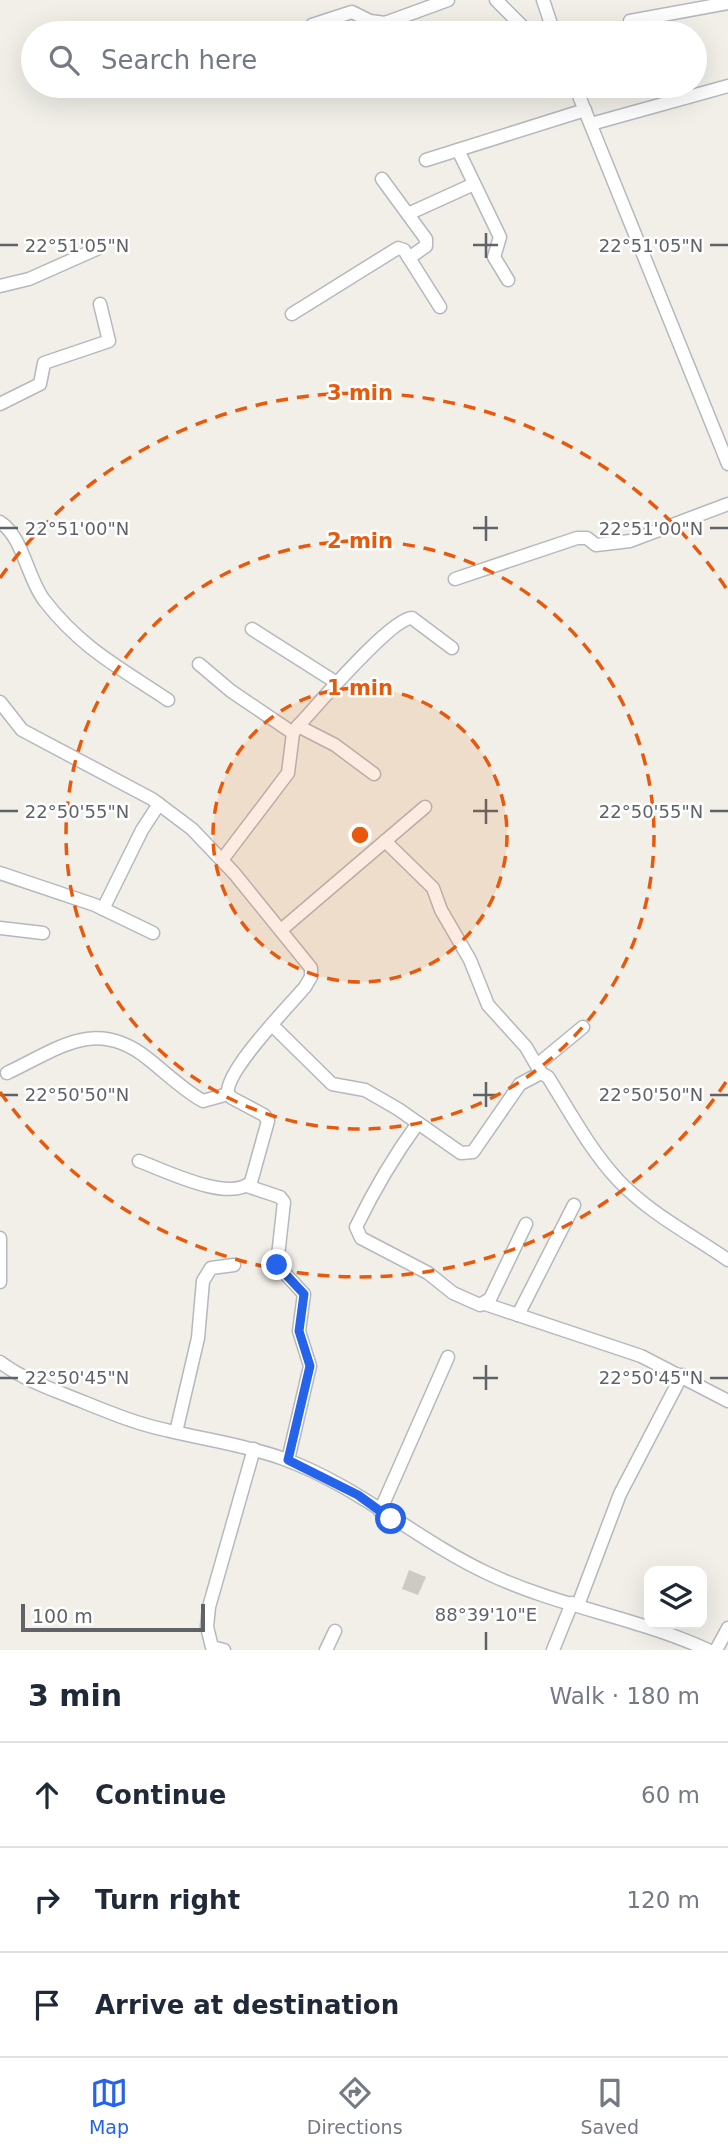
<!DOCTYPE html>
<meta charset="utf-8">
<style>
body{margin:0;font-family:"DejaVu Sans",sans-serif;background:#f2f2f3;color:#1f2937}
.controls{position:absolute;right:21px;bottom:21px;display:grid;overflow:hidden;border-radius:14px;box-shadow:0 7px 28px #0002}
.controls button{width:63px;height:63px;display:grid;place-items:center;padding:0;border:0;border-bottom:2px solid #e0e1e3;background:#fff;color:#1f2937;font:35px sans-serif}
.scale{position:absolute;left:21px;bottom:18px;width:184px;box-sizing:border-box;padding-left:7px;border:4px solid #5f6368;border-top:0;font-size:19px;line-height:24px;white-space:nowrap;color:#5f6368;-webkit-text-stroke:5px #fff;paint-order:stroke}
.stop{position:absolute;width:21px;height:21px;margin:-16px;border:5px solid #2563eb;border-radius:50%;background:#fff}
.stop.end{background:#2563eb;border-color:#fff;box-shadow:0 2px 7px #0008}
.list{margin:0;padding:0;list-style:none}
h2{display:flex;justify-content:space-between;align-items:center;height:91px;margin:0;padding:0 28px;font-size:30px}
h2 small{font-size:23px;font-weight:400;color:#747a83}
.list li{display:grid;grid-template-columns:46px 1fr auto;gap:21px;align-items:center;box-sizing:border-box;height:105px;padding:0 28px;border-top:2px solid #e0e1e3}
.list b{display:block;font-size:26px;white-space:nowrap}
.list em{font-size:23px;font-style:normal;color:#747a83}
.icon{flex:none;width:38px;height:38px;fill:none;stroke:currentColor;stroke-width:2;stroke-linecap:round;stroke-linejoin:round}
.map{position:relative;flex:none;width:728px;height:1650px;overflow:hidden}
.search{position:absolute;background:#fff;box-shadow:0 7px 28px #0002;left:21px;right:21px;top:21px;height:77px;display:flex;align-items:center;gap:18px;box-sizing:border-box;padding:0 24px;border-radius:38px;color:#747a83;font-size:26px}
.sheet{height:406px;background:#fff}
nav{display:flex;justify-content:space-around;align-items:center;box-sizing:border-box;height:98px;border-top:2px solid #e0e1e3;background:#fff;font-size:19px;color:#747a83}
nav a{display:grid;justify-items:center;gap:4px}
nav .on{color:#2563eb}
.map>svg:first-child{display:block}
.building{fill:#cccac5}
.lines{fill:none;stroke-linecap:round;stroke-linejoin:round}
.minor-casing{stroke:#b5b8bc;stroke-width:15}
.minor{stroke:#fff;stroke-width:12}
.route{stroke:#2563eb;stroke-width:9}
.ticks{fill:none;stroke:#5f6368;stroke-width:2.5}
.ring{fill:none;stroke:#e8590c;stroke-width:3.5;stroke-dasharray:12 9}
.ticks-label{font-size:18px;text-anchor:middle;fill:#5f6368;stroke:#fff;stroke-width:5;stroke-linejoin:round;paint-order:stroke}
.centre{fill:#e8590c;stroke:#fff;stroke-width:3.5}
.ring-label{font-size:21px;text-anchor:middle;font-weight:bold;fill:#e8590c;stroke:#fff;stroke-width:5;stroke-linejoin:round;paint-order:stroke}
</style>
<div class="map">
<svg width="728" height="1650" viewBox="0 0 728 1650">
<rect width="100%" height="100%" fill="#f1efe8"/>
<path class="building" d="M409 1570 426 1577 418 1595 402 1589Z"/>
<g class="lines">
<g class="minor-casing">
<g id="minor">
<path d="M496 0 529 33"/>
<path d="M543 0 554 33"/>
<path d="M630 21 728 3"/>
<path d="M312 25 352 12 370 21 385 23 448 0"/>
<path d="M575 86 728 464"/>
<path d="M591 124 728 86"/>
<path d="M458 150 500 237 494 257 508 280"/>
<path d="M426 160 585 110"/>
<path d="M382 179 426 239V246L409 258"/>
<path d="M408 214 474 184"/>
<path d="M0 286 29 279 99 248"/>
<path d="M292 314 398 248 404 250 440 307"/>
<path d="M0 404 40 384 44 363 109 341 100 304"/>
<path d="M0 522C23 537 27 577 44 600 82 649 119 667 168 700"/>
<path d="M455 579 577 538H587L596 545 630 541 728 504"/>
<path d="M252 629 337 683"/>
<path d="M199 664 231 691 293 733"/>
<path d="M0 702 22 730 152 799 192 829 234 873 311 968V977L305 987C289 1006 224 1072 228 1094L232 1098 264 1115 268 1121 251 1182C229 1203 164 1170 139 1161"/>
<path d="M298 726 335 745 374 774"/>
<path d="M385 841 433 888 441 910 470 960 488 1005 526 1047 541 1073"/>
<path d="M222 860 288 773 293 733 298 726C316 707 391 618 412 618L452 648"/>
<path d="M0 873 95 905 153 933"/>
<path d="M103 909 142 830 159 804"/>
<path d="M0 928 43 933"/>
<path d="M281 930 425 807"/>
<path d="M272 1025 332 1084 365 1090 398 1109 461 1153 473 1152 520 1084 541 1073 548 1077C570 1112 590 1150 618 1180 649 1213 692 1235 728 1260"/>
<path d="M537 1065 583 1027"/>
<path d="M7 1073C58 1049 95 1017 147 1058 165 1072 183 1090 203 1101L228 1094"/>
<path d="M418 1123C394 1156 374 1190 356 1227L361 1238 428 1273 453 1293 480 1305 490 1299 526 1224"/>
<path d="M247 1186 280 1197 284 1202 277 1265 304 1294 299 1331 310 1366 288 1460"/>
<path d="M0 1238V1282"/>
<path d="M485 1304 641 1356 728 1401"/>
<path d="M518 1315 574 1205"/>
<path d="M0 1362C20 1377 43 1386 66 1395 99 1408 132 1423 166 1430 206 1440 246 1445 284 1459 358 1486 417 1540 487 1573 558 1607 636 1617 708 1650"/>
<path d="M176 1432 198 1338 203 1281 211 1268 234 1265"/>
<path d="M380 1511 448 1357"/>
<path d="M578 1605 620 1494 682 1375"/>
<path d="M224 1650 212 1647 207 1627 209 1607 254 1449"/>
<path d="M326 1650 335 1631"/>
<path d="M553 1650 572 1603"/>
<path d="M716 1650 728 1628"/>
</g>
</g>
<use href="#minor" class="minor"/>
</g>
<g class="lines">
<path class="route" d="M277 1265 304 1294 299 1331 310 1366 288 1460 358 1495 391 1519"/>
</g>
<path class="ticks" d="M486 233V258M0 245H18M473 245H498M710 245H728M486 516V541M0 528H18M473 528H498M710 528H728M486 799V824M0 811H18M473 811H498M710 811H728M486 1082V1107M0 1095H18M473 1095H498M710 1095H728M486 1365V1390M0 1378H18M473 1378H498M710 1378H728M486 1632V1650"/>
<circle cx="360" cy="835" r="147" fill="#e8590c" fill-opacity=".12"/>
<g class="ring">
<circle cx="360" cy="835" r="147"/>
<circle cx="360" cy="835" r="294"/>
<path d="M726 1082A442 442 0 0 1 0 1092M0 578A442 442 0 0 1 726 588"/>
</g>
<g class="ticks-label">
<text x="77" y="252">22°51'05"N</text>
<text x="651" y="252">22°51'05"N</text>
<text x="77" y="535">22°51'00"N</text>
<text x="651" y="535">22°51'00"N</text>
<text x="77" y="818">22°50'55"N</text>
<text x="651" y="818">22°50'55"N</text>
<text x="77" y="1101">22°50'50"N</text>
<text x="651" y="1101">22°50'50"N</text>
<text x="77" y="1384">22°50'45"N</text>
<text x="651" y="1384">22°50'45"N</text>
<text x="486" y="1621">88°39'10"E</text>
</g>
<circle cx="360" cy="835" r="10" class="centre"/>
<g class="ring-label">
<text x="360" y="400">3 min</text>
<text x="360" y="548">2 min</text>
<text x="360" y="695">1 min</text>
</g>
</svg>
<div class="controls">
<button><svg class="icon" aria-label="layers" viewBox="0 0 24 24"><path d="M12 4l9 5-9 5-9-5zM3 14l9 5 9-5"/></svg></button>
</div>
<div class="scale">100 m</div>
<div class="stop" style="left:391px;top:1519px"></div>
<div class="stop end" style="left:277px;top:1265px"></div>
<div class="search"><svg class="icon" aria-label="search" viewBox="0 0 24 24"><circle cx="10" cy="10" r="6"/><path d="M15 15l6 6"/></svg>Search here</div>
</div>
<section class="sheet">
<h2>3 min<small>Walk · 180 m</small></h2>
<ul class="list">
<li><svg class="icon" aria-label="ahead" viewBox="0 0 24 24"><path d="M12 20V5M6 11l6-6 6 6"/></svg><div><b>Continue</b></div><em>60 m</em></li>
<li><svg class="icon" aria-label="right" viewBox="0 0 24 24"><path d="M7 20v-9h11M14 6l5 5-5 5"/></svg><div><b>Turn right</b></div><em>120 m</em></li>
<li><svg class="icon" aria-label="arrive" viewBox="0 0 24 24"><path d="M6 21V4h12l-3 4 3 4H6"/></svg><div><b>Arrive at destination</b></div></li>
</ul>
</section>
<nav>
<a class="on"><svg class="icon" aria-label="map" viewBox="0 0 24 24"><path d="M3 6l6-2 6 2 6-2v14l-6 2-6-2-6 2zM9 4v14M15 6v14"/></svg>Map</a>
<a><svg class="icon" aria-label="directions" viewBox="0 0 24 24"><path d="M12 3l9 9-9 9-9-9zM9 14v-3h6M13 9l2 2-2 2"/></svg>Directions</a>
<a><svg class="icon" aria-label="saved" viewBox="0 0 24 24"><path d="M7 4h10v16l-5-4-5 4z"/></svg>Saved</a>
</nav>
